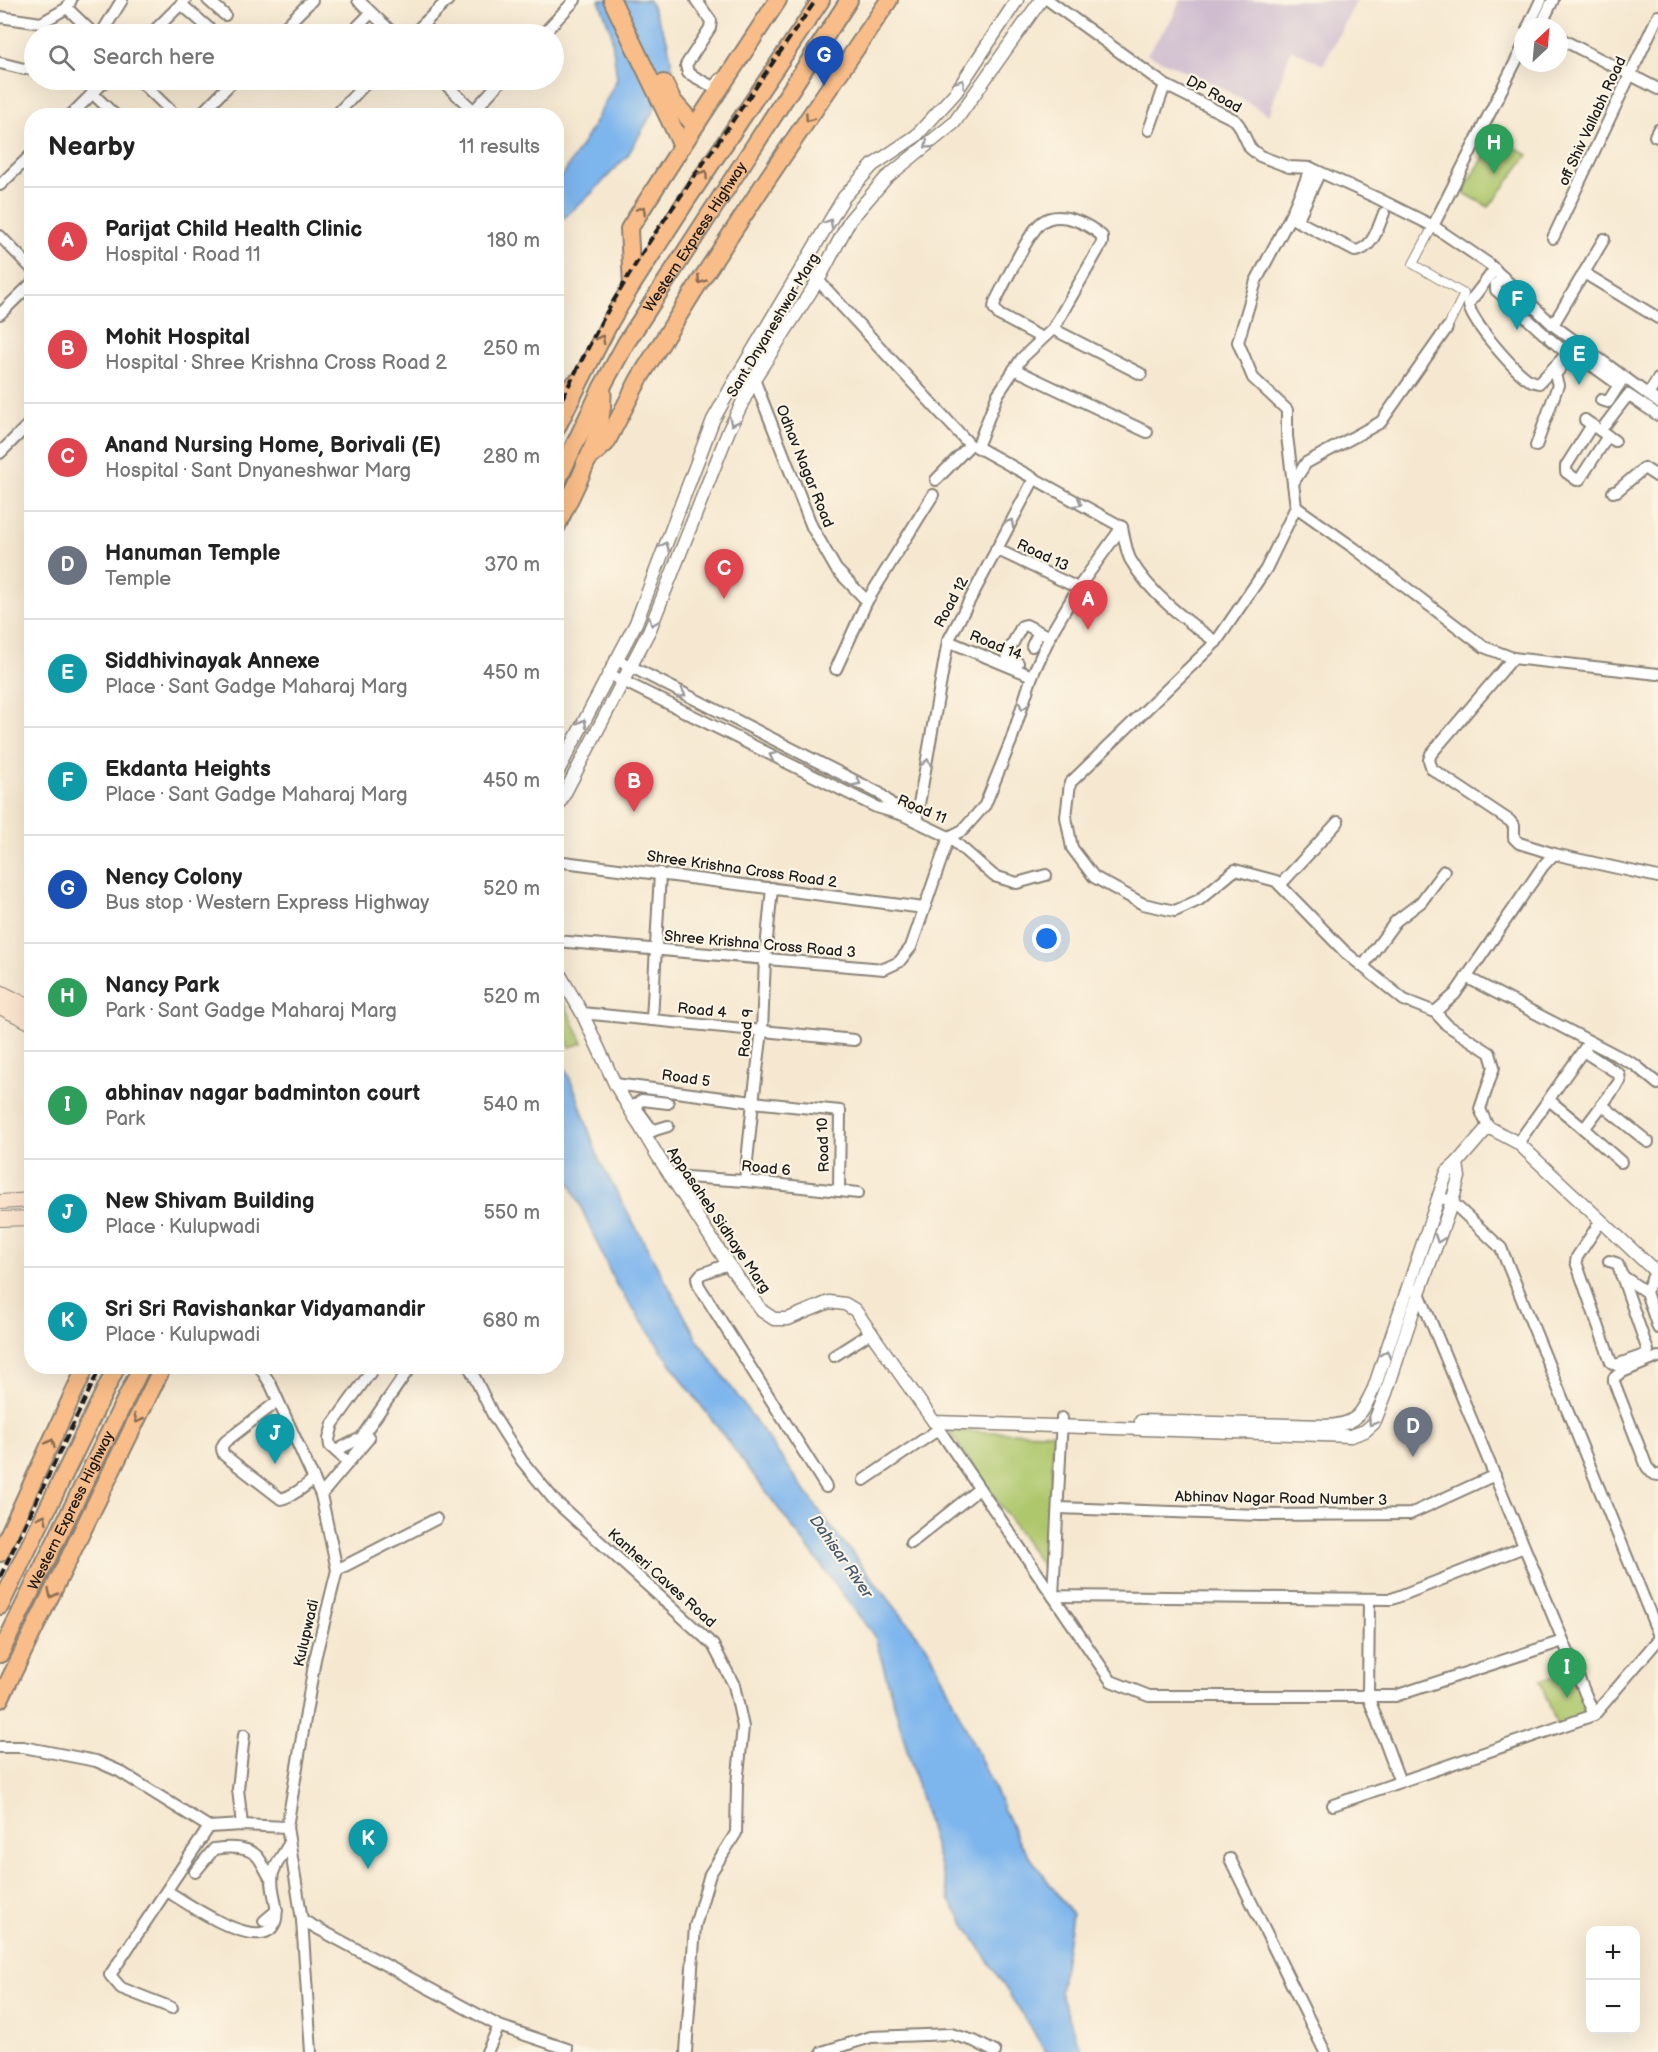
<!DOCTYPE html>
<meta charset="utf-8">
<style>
body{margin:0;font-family:"Balsamiq Sans",sans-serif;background:#f6f6f6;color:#222}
.controls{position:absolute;right:18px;bottom:18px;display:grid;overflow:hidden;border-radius:12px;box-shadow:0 6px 24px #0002}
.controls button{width:54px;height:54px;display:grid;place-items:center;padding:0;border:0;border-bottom:2px solid #e0e0e0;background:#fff;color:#222;font:30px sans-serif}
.compass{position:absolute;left:1514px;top:18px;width:54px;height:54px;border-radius:50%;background:#fff;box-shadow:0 6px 24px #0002;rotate:26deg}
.you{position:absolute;left:1047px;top:939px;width:21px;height:21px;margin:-15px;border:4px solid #fff;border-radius:50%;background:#1a73e8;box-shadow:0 0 0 9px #1a73e833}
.badge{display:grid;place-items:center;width:39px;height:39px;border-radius:50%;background:#0f766e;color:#fff;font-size:20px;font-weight:700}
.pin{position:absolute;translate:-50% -50px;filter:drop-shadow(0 2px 3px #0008)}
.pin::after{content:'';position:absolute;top:32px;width:21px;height:18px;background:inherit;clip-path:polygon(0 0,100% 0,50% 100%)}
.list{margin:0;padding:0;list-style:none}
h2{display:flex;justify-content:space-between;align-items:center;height:78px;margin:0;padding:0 24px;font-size:26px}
h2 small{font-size:20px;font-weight:400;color:#767676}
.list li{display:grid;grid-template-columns:39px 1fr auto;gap:18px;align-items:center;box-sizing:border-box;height:108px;padding:0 24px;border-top:2px solid #e0e0e0}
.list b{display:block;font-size:22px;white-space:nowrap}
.list p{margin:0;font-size:20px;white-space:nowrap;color:#767676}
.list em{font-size:20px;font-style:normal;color:#767676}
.icon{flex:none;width:33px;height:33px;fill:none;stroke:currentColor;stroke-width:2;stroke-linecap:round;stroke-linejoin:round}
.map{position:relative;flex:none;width:1658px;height:2052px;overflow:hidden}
.search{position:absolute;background:#fff;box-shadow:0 6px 24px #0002;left:24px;top:24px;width:540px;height:66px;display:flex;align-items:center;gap:15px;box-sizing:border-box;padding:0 21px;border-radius:33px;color:#767676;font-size:22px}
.panel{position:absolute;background:#fff;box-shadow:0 6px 24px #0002;left:24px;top:108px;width:540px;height:1266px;border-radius:24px}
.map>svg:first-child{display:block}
.industrial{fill:#cfbdcf}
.green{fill:#aec76c;stroke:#657244;stroke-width:1.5}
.water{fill:#7db5ed;stroke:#4c6884;stroke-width:1.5}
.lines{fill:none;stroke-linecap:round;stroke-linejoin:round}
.pedestrian-casing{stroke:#898276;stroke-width:10}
.minor-casing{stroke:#898276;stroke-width:14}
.tertiary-casing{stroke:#898276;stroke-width:15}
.secondary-casing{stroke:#898276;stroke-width:16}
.primary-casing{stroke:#898276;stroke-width:20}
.trunk-casing{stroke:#898276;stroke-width:20}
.pedestrian{stroke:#fff;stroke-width:8}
.minor{stroke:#fff;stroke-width:10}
.tertiary{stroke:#fff;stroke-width:12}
.secondary{stroke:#fce5cf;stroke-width:14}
.primary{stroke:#f8bd88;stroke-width:16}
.trunk{stroke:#f8bd88;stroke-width:16}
.rail{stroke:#1c1c1c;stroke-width:4;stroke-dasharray:9 4.5;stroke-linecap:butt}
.oneway{stroke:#999}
.oneway2{stroke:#8a6c52}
.labels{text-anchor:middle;stroke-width:4.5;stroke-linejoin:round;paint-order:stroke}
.street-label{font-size:15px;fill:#1c1c1c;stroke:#fcf5e5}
.water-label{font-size:16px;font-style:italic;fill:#435970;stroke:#fcf5e5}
</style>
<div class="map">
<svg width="1658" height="2052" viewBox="0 0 1658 2052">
<rect width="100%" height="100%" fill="#fcf5e5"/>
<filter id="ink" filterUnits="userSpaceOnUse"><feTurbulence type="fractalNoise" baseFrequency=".0167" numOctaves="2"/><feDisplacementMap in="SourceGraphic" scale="12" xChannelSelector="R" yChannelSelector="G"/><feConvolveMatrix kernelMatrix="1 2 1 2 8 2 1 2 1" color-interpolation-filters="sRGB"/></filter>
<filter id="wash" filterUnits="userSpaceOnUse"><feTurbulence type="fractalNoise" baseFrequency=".008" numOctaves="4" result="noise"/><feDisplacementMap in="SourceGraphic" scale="24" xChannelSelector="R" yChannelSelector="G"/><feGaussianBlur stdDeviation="1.35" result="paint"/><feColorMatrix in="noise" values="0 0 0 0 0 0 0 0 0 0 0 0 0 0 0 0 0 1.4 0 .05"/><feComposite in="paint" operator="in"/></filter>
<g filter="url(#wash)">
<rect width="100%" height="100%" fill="#f6e8d0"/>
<path class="industrial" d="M1180 0H1357L1323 65 1291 49 1269 115 1220 87 1147 54 1172 19Z"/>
<g class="green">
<path d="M1497 137 1528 155 1489 207 1462 192Z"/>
<path d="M562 999 583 1043 570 1047 557 1019V1001Z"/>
<path d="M949 1431 1054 1433 1047 1573Z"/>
<path d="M1575 1671 1594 1715 1558 1728 1540 1681Z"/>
</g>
<g class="water">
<path d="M599 0H649L667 40 674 74 628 155 592 193 557 224V179L563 175 592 128 617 79 611 32Z"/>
<path d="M557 1049 576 1093 599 1160 699 1342 831 1527 930 1651 1019 1842 1072 1914 1060 1992 1076 2038 1083 2052H1046L950 1901 875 1637 685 1384 615 1283 557 1154Z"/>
</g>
</g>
<g filter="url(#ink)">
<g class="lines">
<g class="pedestrian-casing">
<path id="pedestrian" d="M1433 226 1413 264 1464 294 1447 328"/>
</g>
<g class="minor-casing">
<g id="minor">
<path d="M208 0 225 15"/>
<path d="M358 0 394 34"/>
<path d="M696 0 711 21 710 28 686 65 688 73 713 87 720 79"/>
<path d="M1048 0 1165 85 1235 120 1239 125 1250 148 1260 156 1289 167 1311 168 1377 198 1433 226 1489 264 1553 325 1658 402"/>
<path d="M181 4 211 30"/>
<path d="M67 8 94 34"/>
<path d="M0 17 41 23 67 8 71 0"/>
<path d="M358 26 371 13"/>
<path d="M1528 27 1541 0"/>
<path d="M1540 27 1553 0"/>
<path d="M101 34 122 0"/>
<path d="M151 34 185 0"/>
<path d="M278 34 312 0"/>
<path d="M413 34 448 0"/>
<path d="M543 34 575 0"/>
<path d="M1559 38 1658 89"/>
<path d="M0 63 24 69 34 68"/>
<path d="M139 80 176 116"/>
<path d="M441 80 474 111"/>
<path d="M92 93 116 116"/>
<path d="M70 116 106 80"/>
<path d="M199 116 234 80"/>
<path d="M335 116 369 80"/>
<path d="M469 116 502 80"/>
<path d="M1149 130 1165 85"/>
<path d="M1658 130 1655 136 1658 137"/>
<path d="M1311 168 1290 217 1256 281 1238 342 1253 378 1287 410V436L1296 507 1354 548 1484 647 1513 658 1658 674"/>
<path d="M0 185 32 154"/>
<path d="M1290 217 1355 251C1373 249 1378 227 1384 213"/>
<path d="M1297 221 1318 176"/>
<path d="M1433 226 1523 47"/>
<path d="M0 236 32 269"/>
<path d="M1553 238 1658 16"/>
<path d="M804 265 970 445 936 480"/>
<path d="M1495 269 1469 303C1467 318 1513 368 1526 378 1530 381 1534 382 1539 383L1577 343"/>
<path d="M1584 273 1658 318"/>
<path d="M1503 277 1496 284V290L1512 304"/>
<path d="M1518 310 1544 334"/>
<path d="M0 314 32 283"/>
<path d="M1553 325 1604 239"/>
<path d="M1053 329 1141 374"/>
<path d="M1042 338 999 315 994 308 995 302C1004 285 1029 231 1042 222 1060 209 1088 224 1102 236V243L1053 329 1022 358 998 394 977 447 1122 527C1124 537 1126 550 1130 559 1150 594 1184 619 1216 642"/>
<path d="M1550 339 1564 351 1571 343"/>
<path d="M1573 352 1619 385"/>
<path d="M1014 369 1147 432"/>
<path d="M741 370 754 379 812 527 836 569 867 601"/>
<path d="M1648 395 1658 379"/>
<path d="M1601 400 1608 402 1622 380"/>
<path d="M1585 420 1615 441"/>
<path d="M1592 425 1566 466V472L1577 480 1580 479 1608 436"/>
<path d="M1605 425 1628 395 1658 415"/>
<path d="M1536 446 1558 385 1555 375 1562 366"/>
<path d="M0 453 32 421"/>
<path d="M1293 483 1306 463 1381 422 1447 328"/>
<path d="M1613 492 1617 491 1644 468 1658 477"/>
<path d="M1296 507 1266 569 1216 642 1070 783 1066 817 1072 848 1094 877 1143 904 1175 911 1199 900 1235 870 1276 881 1345 952 1404 1000 1435 1012 1455 994 1543 866 1554 854"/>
<path d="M996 549 1078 588"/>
<path d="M948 641 1032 676"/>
<path d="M1032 646 1039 632"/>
<path d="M1513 658 1431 754 1429 760 1432 769 1510 821 1514 826V838L1519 843 1554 854 1658 877"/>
<path d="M616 659 879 793 900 812"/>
<path d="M1018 663 1008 658 1007 654 1022 626 1026 625 1049 637"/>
<path d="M836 669 867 601 933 495"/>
<path d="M609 674 876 807 903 815 949 837 994 876 1017 883 1046 875"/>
<path d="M916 821 948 641 1034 479"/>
<path d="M949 837 963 830 985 805 1011 741 1032 676 1052 632 1078 588 1122 527"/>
<path d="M556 861 924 908"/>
<path d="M1280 885 1338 822"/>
<path d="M556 941 884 969 899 962 911 947 949 837"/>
<path d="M1363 966 1396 921 1421 902 1444 871"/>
<path d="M1466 977 1635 1065 1658 1084"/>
<path d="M1435 1012 1447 1025 1490 1053 1494 1067 1480 1109 1488 1127"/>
<path d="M582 1013 854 1040"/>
<path d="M652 1020 660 873"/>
<path d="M615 1084 753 1102 840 1111 839 1191"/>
<path d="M1549 1100 1584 1129 1620 1081 1619 1074 1583 1051"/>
<path d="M1602 1105 1648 1142"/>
<path d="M1584 1129 1621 1162"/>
<path d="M653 1131 636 1108V1104L642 1100 668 1103"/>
<path d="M648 1132 668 1126"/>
<path d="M1518 1143 1587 1045"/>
<path d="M672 1176 745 1181 858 1193"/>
<path d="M745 1181 753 1102 762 1031 765 959 772 888"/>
<path d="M1438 1196 1452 1202 1501 1248 1658 1633"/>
<path d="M1600 1222 1577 1257 1576 1262 1611 1362 1616 1365 1644 1355 1648 1351 1618 1265 1616 1263 1609 1261"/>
<path d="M728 1264 701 1274 697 1279 699 1286 826 1487"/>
<path d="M1655 1272 1646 1292 1658 1328"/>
<path d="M1621 1275 1646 1292"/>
<path d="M1415 1290 1419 1293 1594 1715"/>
<path d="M834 1356 872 1332"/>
<path d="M1658 1357 1620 1373 1614 1378V1382L1647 1467 1653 1474 1658 1475"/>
<path d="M259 1366 271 1385 321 1495 337 1570 315 1659 287 1827 302 1920 311 2052"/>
<path d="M469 1366 493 1415 522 1461 555 1501 713 1645 734 1685 743 1727 737 1784 736 1833 710 1874 695 1926 686 2052"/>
<path d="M278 1401 226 1441C221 1446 221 1449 224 1455L281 1499C293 1496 304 1487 314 1479"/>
<path d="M1062 1418 1053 1596 1392 1599 1524 1547"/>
<path d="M934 1422 1111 1681 1149 1696H1395L1563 1641"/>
<path d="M337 1452 341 1448 361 1438 411 1366"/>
<path d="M348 1462 330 1446 329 1439 333 1424 375 1366"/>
<path d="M864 1480 939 1429"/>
<path d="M321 1495 369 1438"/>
<path d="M1058 1508 1259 1515 1410 1514 1495 1475"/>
<path d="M911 1543 979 1489"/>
<path d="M337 1570 436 1519"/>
<path d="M1369 1599 1368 1696 1400 1782"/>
<path d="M0 1747H23L96 1761 119 1771 209 1827 242 1825 287 1827"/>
<path d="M1333 1805 1594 1715 1658 1640"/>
<path d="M242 1825 238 1789 244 1735"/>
<path d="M1230 1859 1325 2052"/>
<path d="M195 1872 214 1849C227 1847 247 1846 257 1856 262 1861 267 1874 272 1881"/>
<path d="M167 1891C184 1901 266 1960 276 1919 279 1903 269 1888 273 1873 276 1863 284 1853 289 1844"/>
<path d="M302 1920 499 2026 567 2049 566 2052"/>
<path d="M264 1921 277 1910"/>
<path d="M172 2008 121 1988 110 1975 209 1827"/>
<path d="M487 2052 499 2026"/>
<path d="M822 2052 871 2037 951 2034 974 2041 995 2052"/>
</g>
</g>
<g class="tertiary-casing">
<g id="tertiary">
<path d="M556 775 636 623 713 420 741 370 844 197 873 165 916 136 956 92 1017 0"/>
<path d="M556 810 650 629 729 430 754 379 819 279 850 220 886 178 954 123 1041 0"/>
<path d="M556 968 582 1013 615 1084 657 1155 728 1264 762 1311 774 1319H788L829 1302 845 1304 855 1310 934 1422 1351 1436 1365 1431 1374 1423 1386 1393 1419 1293 1452 1202 1459 1177 1457 1163"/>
<path d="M1141 1421 1325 1426C1357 1425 1361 1415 1374 1388L1447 1172 1457 1163 1488 1127 1518 1143 1658 1274"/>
</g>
</g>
<g class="secondary-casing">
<g id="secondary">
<path d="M0 992 32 1008"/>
<path d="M0 1007 32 1023"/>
<path d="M0 1202 32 1200"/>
<path d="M0 1219 32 1218"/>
</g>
</g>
<g class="primary-casing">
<g id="primary">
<path d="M612 0 682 146"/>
<path d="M664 83 673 101 695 126"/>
<path d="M632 285 629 229 682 146 778 0"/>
<path d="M556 405 575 383"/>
<path d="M585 462 606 443 639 379 697 286 768 178 889 0"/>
<path d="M556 528C575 485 607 434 602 387"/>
<path d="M0 1553 86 1366"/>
<path d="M0 1699 163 1366"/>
</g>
</g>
<g class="trunk-casing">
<g id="trunk">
<path d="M556 429 610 322 632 285 686 201 821 0"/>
<path id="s1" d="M556 484 602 387 626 343 849 0"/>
<path d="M0 1606 117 1366"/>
<path id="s2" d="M0 1654 142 1366"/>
</g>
</g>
<use href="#pedestrian" class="pedestrian"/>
<use href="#minor" class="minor"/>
<use href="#tertiary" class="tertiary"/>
<use href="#secondary" class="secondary"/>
<use href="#primary" class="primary"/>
<use href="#trunk" class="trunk"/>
<g class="rail">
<path d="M556 410 604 317 649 242 816 0"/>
<path d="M0 1577 101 1366"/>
</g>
</g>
<defs><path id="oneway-chevron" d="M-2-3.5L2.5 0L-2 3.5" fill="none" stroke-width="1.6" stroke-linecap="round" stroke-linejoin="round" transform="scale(1.5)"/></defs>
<g class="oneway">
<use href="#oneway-chevron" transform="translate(961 83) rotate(-56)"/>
<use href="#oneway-chevron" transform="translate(928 145) rotate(141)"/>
<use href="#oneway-chevron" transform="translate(829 223) rotate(-59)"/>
<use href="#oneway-chevron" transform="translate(733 422) rotate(116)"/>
<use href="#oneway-chevron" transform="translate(1078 503) rotate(29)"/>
<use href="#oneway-chevron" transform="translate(1010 523) rotate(-61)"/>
<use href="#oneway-chevron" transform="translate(665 546) rotate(-69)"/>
<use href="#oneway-chevron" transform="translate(653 622) rotate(112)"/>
<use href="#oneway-chevron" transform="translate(682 694) rotate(27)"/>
<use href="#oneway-chevron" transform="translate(1023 706) rotate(108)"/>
<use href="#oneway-chevron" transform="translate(583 723) rotate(-63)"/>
<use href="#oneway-chevron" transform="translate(773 756) rotate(-154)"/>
<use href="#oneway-chevron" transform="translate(927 763) rotate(-80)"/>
<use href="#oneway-chevron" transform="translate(857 782) rotate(27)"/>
<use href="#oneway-chevron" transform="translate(1439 1239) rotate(110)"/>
<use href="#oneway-chevron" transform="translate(1386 1354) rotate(-72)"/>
<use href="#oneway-chevron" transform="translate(1372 1422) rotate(124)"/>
</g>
<g class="oneway2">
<use href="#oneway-chevron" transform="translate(809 118) rotate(124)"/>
<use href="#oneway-chevron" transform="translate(704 174) rotate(-56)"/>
<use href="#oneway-chevron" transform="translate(642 210) rotate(-57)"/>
<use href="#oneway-chevron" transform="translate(701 280) rotate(123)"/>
<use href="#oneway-chevron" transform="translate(601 339) rotate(-62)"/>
<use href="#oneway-chevron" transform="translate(138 1419) rotate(116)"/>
<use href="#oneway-chevron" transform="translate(51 1443) rotate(-65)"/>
<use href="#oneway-chevron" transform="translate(43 1518) rotate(-64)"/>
<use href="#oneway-chevron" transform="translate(52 1594) rotate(116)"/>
</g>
</g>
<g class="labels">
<g class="street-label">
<text transform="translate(1214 94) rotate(29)" y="5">DP Road</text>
<text transform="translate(1592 121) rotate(-65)" y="5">off Shiv Vallabh Road</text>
<text dy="5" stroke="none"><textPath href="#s1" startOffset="284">Western Express Highway</textPath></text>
<text transform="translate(773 325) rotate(-59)" y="5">Sant Dnyaneshwar Marg</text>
<text transform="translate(805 466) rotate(68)" y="5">Odhav Nagar Road</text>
<text transform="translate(1043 555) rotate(25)" y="5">Road 13</text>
<text transform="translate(951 602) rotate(-62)" y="5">Road 12</text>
<text transform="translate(996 645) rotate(22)" y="5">Road 14</text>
<text transform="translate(922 809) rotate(23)" y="5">Road 11</text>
<text transform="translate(742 869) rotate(8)" y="5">Shree Krishna Cross Road 2</text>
<text transform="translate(760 944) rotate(5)" y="5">Shree Krishna Cross Road 3</text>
<text transform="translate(702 1010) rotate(6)" y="5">Road 4</text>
<text transform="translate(746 1033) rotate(-85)" y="5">Road 9</text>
<text transform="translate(686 1078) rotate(8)" y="5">Road 5</text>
<text transform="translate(823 1145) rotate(-92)" y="5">Road 10</text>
<text transform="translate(766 1168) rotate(6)" y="5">Road 6</text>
<text transform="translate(719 1220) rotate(56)" y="5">Appasaheb Sidhaye Marg</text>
<text transform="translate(1281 1498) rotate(1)" y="5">Abhinav Nagar Road Number 3</text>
<text dy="5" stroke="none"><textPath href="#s2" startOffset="160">Western Express Highway</textPath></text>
<text transform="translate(662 1578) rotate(42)" y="5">Kanheri Caves Road</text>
<text transform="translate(306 1633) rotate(-77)" y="5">Kulupwadi</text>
</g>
<g class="water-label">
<text transform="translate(842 1556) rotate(55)" y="6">Dahisar River</text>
</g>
</g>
</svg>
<div class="controls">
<button>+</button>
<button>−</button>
</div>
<svg class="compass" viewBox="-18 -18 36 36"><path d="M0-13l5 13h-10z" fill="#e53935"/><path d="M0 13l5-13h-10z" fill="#767676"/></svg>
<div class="you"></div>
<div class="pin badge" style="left:1088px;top:630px;background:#e0444e">A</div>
<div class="pin badge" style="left:634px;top:812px;background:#e0444e">B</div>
<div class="pin badge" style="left:724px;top:599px;background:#e0444e">C</div>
<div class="pin badge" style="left:1413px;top:1457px;background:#6b7280">D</div>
<div class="pin badge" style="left:1579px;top:385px;background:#0f9aa8">E</div>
<div class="pin badge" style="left:1517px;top:330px;background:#0f9aa8">F</div>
<div class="pin badge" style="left:824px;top:86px;background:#1a4fb4">G</div>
<div class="pin badge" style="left:1494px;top:174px;background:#2e9e5b">H</div>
<div class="pin badge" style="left:1567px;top:1698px;background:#2e9e5b">I</div>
<div class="pin badge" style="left:275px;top:1464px;background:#0f9aa8">J</div>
<div class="pin badge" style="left:368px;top:1869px;background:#0f9aa8">K</div>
<div class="search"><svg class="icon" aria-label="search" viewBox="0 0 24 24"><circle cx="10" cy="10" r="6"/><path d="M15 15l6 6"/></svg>Search here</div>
<section class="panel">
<h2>Nearby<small>11 results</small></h2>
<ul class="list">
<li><span class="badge" style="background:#e0444e">A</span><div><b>Parijat Child Health Clinic</b><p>Hospital · Road 11</p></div><em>180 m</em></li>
<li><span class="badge" style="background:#e0444e">B</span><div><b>Mohit Hospital</b><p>Hospital · Shree Krishna Cross Road 2</p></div><em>250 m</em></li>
<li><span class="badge" style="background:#e0444e">C</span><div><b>Anand Nursing Home, Borivali (E)</b><p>Hospital · Sant Dnyaneshwar Marg</p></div><em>280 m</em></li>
<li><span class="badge" style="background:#6b7280">D</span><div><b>Hanuman Temple</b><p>Temple</p></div><em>370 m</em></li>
<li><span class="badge" style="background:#0f9aa8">E</span><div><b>Siddhivinayak Annexe</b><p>Place · Sant Gadge Maharaj Marg</p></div><em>450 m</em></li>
<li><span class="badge" style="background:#0f9aa8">F</span><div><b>Ekdanta Heights</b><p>Place · Sant Gadge Maharaj Marg</p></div><em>450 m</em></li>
<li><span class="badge" style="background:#1a4fb4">G</span><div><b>Nency Colony</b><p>Bus stop · Western Express Highway</p></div><em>520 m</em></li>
<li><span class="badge" style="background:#2e9e5b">H</span><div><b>Nancy Park</b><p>Park · Sant Gadge Maharaj Marg</p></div><em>520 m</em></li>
<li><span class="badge" style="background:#2e9e5b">I</span><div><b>abhinav nagar badminton court</b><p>Park</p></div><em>540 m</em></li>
<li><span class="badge" style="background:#0f9aa8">J</span><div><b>New Shivam Building</b><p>Place · Kulupwadi</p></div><em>550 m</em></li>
<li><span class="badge" style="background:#0f9aa8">K</span><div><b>Sri Sri Ravishankar Vidyamandir</b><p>Place · Kulupwadi</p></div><em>680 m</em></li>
</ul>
</section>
</div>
